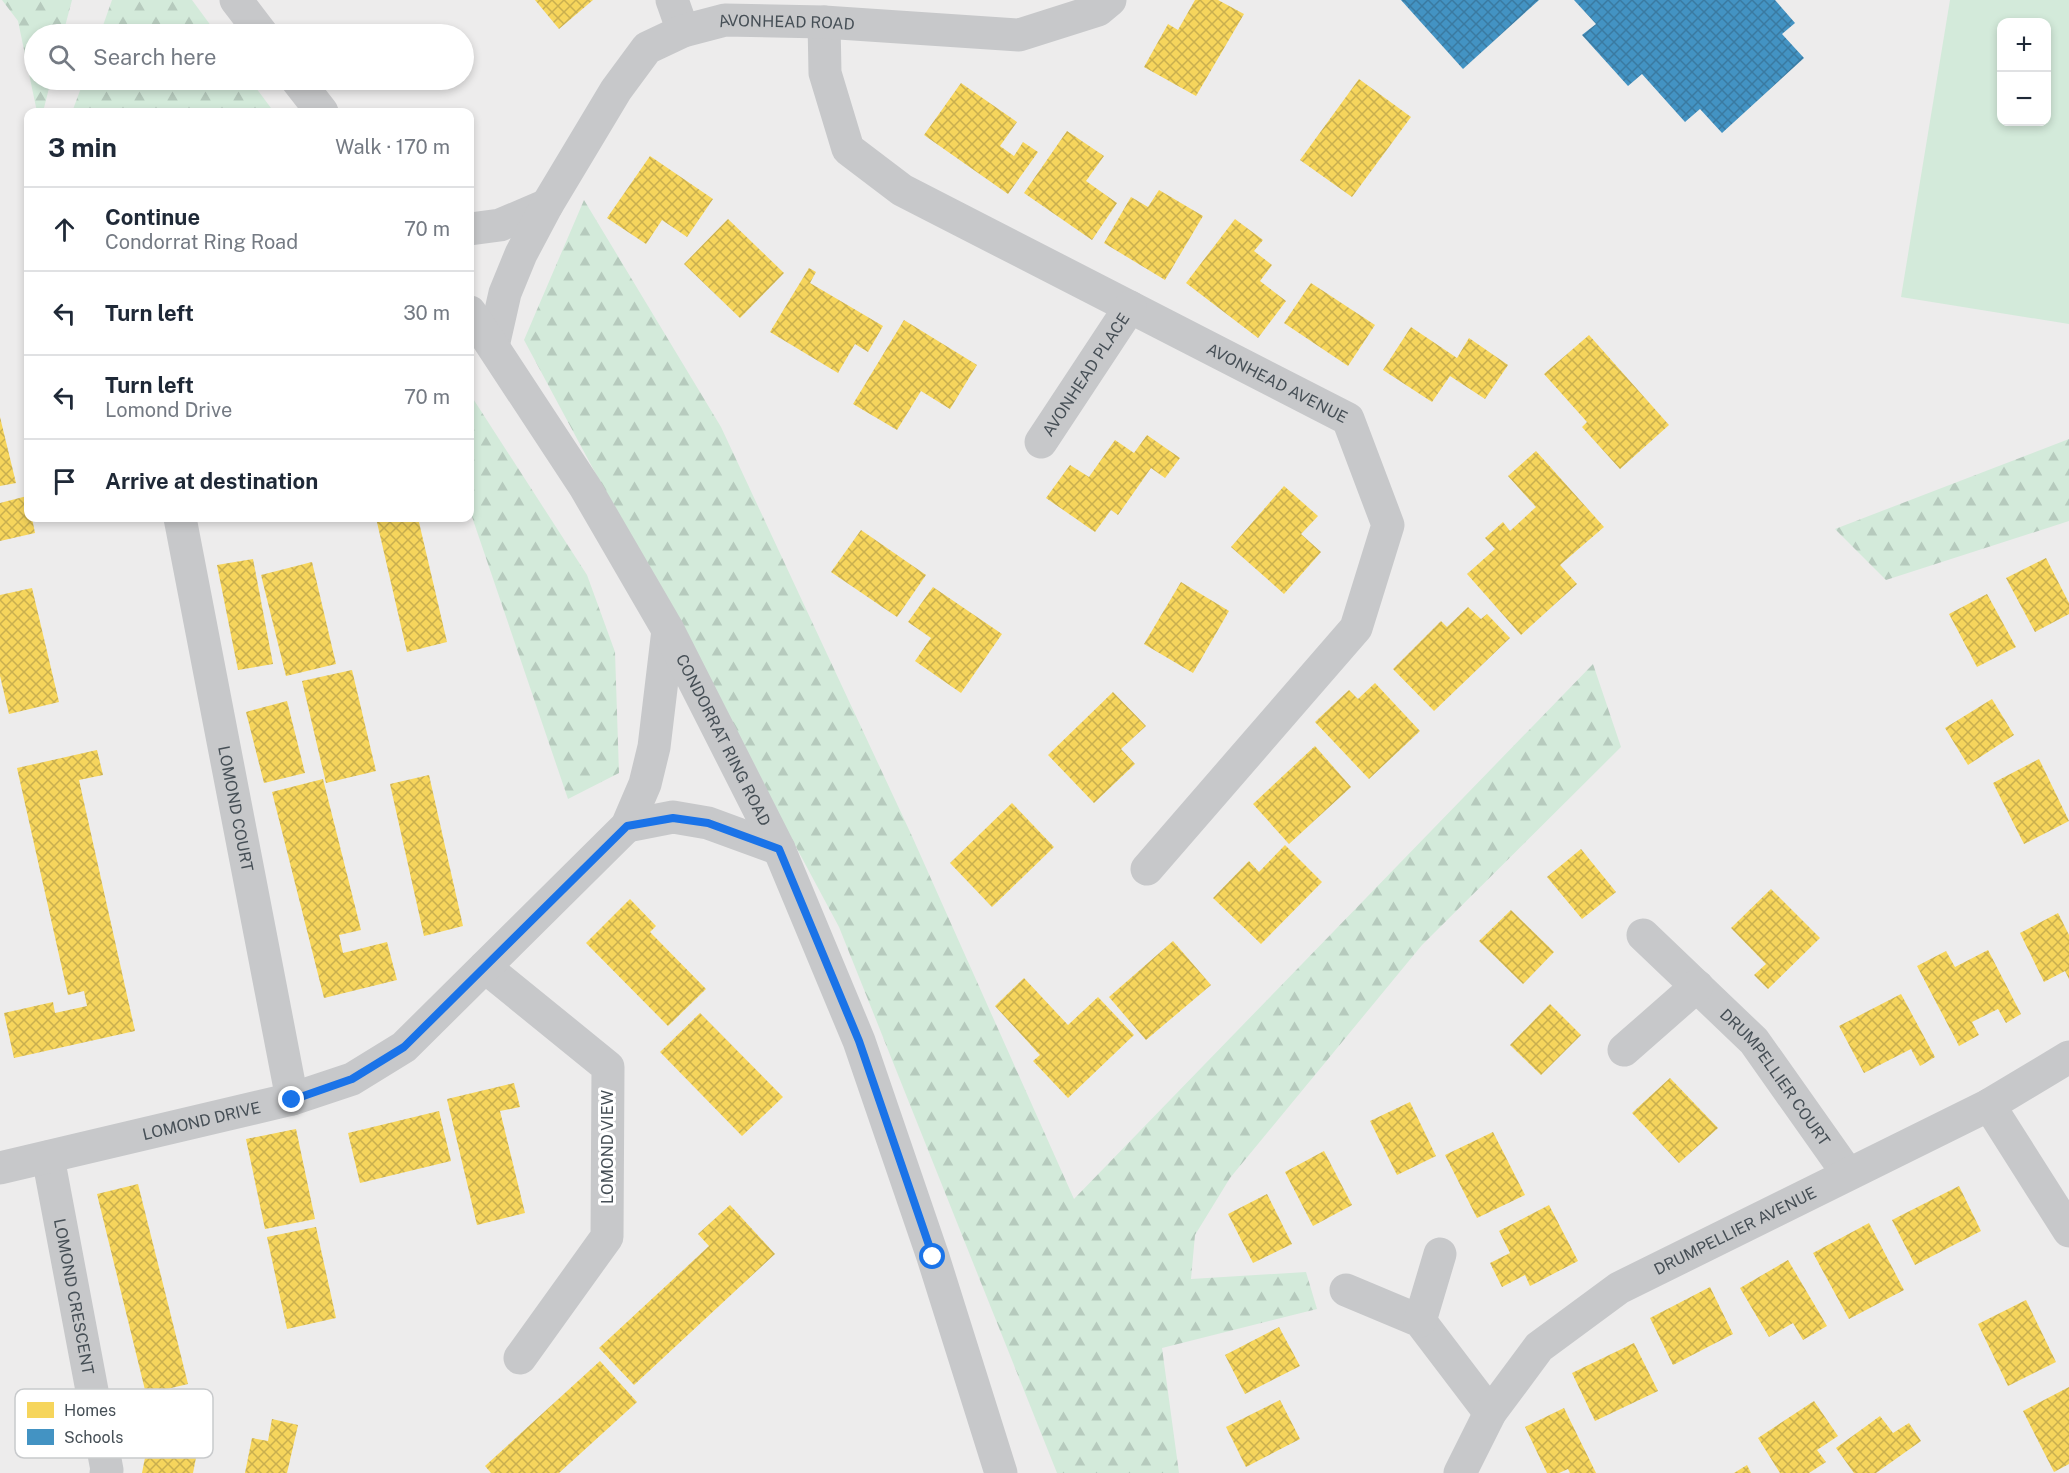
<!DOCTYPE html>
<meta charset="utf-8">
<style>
body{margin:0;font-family:"Public Sans",sans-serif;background:#f2f2f3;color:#1f2937}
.controls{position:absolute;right:18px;top:18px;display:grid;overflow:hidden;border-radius:12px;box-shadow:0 3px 9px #0003}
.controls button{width:54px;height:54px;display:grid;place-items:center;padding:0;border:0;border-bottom:2px solid #e0e1e3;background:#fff;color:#1f2937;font:30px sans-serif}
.stop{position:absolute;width:18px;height:18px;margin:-14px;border:4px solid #1a73e8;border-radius:50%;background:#fff}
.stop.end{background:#1a73e8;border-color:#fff;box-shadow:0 2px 6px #0008}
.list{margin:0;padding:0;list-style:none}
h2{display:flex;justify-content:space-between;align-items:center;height:78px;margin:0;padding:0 24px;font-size:26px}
h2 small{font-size:20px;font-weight:400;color:#747a83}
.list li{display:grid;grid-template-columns:39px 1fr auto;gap:18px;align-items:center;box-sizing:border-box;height:84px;padding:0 24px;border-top:2px solid #e0e1e3}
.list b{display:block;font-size:22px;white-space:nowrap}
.list p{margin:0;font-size:20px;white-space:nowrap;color:#747a83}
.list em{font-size:20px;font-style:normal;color:#747a83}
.icon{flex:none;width:33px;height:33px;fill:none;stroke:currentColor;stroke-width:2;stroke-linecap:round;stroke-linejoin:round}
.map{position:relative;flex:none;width:2069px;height:1473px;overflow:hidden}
.search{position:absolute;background:#fff;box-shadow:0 3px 9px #0003;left:24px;top:24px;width:450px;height:66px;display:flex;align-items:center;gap:15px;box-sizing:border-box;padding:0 21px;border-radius:33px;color:#747a83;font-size:22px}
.panel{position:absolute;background:#fff;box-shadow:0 3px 9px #0003;left:24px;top:108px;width:450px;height:414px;border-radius:12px}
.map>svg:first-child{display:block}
.forest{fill:url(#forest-firs)}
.pitch{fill:#d3eada;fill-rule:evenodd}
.homes{fill:url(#homes-cross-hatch)}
.schools{fill:url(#schools-cross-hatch)}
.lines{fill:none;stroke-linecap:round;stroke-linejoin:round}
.minor{stroke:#c7c8ca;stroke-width:33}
.tertiary{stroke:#c7c8ca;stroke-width:33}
.route{stroke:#1a73e8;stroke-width:8}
.labels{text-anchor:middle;stroke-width:6;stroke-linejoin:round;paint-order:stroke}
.street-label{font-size:16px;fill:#464f56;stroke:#fff}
.key{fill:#fff;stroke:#c8cacc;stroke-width:1.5}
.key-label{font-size:16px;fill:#464f56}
</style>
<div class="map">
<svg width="2069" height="1473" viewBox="0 0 2069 1473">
<defs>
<pattern id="forest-firs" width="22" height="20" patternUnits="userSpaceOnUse" patternTransform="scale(1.5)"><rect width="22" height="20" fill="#d3eada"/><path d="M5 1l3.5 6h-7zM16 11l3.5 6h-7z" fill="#b6cabd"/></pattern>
<pattern id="homes-cross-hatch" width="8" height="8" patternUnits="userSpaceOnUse" patternTransform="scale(1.5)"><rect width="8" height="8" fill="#f6d55c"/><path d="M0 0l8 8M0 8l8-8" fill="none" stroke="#c9af4f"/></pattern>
<pattern id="schools-cross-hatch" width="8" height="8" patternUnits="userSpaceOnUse" patternTransform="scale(1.5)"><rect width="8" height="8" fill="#4393c3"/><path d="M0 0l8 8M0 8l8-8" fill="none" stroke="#3a7aa1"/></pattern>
</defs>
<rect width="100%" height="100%" fill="#edecec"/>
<g class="forest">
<path d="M2 0H72L63 34H34V80H51L43 112H37L18 21Z"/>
<path d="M112 0H192L217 34H100Z"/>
<path d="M84 80H250L274 112H72Z"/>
<path d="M584 200 721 427 911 834 1074 1199 1593 664 1621 747 1422 945 1230 1178 1195 1235 1191 1279 1306 1272 1317 1309 1162 1348 1179 1473H1057L839 927 524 340Z"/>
<path d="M470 394 587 575 615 652 619 773 568 799 470 511Z"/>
<path d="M2069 439V521L1886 580 1835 529Z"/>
</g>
<path class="pitch" d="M1950 0H2069V324L1901 297ZM2002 22H2046V122H2002Z"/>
<g class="homes">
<path d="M535 0H593L559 29Z"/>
<path d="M1195 0H1218L1244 14 1196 96 1144 67 1168 24 1178 30Z"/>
<path d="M1359 79 1411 117 1352 197 1300 160Z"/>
<path d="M961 83 1017 122 1000 146 1014 156 1023 142 1038 152 1008 194 924 135Z"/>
<path d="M1067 131 1104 156 1086 181 1117 203 1092 240 1024 193Z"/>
<path d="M650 156 713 199 687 237 662 220 646 244 607 218Z"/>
<path d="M1159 190 1203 216 1165 280 1104 243 1131 197 1148 207Z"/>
<path d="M728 219 784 273 740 318 684 264Z"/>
<path d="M1235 219 1263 240 1254 251 1272 265 1260 281 1286 301 1258 338 1186 283Z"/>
<path d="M809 268 816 272 810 283 883 326 868 352 855 344 838 373 770 332Z"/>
<path d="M1311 283 1375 325 1348 366 1284 323Z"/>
<path d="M904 320 977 365 950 409 921 391 897 430 853 404Z"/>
<path d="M1411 327 1457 358 1469 338 1508 365 1485 399 1450 376 1432 402 1383 370Z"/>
<path d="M1589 335 1669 425 1620 469 1582 427 1587 422 1544 374Z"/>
<path d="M0 417 16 483 0 486Z"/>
<path d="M1147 435 1180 458 1165 478 1151 468 1118 515 1111 510 1095 532 1046 498 1070 465 1089 477 1115 440 1134 453Z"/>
<path d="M1536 451 1604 527 1560 565 1577 584 1521 635 1467 574 1495 549 1485 538 1503 522 1510 531 1536 507 1508 476Z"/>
<path d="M1284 486 1318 516 1301 534 1321 552 1284 594 1231 547Z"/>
<path d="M27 496 28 518H32L35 533 0 541V503Z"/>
<path d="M376 518H418L447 642 407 652Z"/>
<path d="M861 530 926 575 897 617 831 572Z"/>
<path d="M2046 558 2069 603V614L2035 632 2006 578Z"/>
<path d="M253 559 273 664 238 670 217 565Z"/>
<path d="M312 562 336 664 286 676 261 575Z"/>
<path d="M1181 582 1229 611 1193 673 1144 644Z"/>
<path d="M933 587 1002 634 961 693 915 661 931 638 908 622Z"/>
<path d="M32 588 59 702 9 714 0 676V595Z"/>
<path d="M1987 594 2016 647 1977 667 1949 614Z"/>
<path d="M1468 607 1481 619 1487 614 1510 638 1434 711 1393 669 1441 621 1447 627Z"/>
<path d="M352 670 376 771 326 783 302 681Z"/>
<path d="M1375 683 1420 731 1369 779 1315 722 1349 690 1358 699Z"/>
<path d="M1113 692 1146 726 1121 749 1135 764 1094 803 1048 755Z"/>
<path d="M1992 699 2014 735 1968 765 1945 728Z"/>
<path d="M287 701 305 773 264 783 246 712Z"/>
<path d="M1315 746 1351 787 1289 844 1253 804Z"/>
<path d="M97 750 103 775 79 780 135 1031 14 1058 4 1013 53 1002 55 1013 87 1006 84 991 68 995 17 768Z"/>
<path d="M2039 759 2069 821 2024 844 1993 783Z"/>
<path d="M429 775 463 926 424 936 390 784Z"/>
<path d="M323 779 361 930 339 935 343 953 387 942 397 980 324 998 272 792Z"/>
<path d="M1012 803 1054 847 992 907 950 863Z"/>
<path d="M1285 845 1322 882 1261 944 1213 898 1249 861 1259 872Z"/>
<path d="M1581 849 1616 892 1582 919 1547 877Z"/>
<path d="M1771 889 1820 938 1768 989 1754 975 1766 964 1731 928Z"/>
<path d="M630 899 656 926 650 932 706 989 668 1026 586 943Z"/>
<path d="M1511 910 1554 952 1523 984 1479 941Z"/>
<path d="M2058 913 2069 935V979L2065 971 2044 982 2020 933Z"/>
<path d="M1173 941 1211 985 1146 1040 1109 997Z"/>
<path d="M1988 950 2021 1014 2006 1023 1998 1009 1972 1022 1979 1035 1959 1046 1917 966 1946 951 1955 967Z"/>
<path d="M1024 978 1068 1025 1098 997 1134 1035 1068 1098 1033 1061 1040 1055 995 1006Z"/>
<path d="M1901 994 1935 1057 1920 1066 1911 1049 1864 1073 1839 1026Z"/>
<path d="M1550 1004 1581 1035 1541 1075 1510 1045Z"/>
<path d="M700 1013 783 1097 742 1136 660 1052Z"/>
<path d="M1670 1078 1718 1128 1679 1163 1632 1113Z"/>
<path d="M514 1083 520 1107 500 1111 525 1213 477 1225 447 1099Z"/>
<path d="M1410 1102 1436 1156 1397 1175 1370 1121Z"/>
<path d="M439 1111 451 1161 360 1183 348 1133Z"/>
<path d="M296 1129 315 1219 265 1229 246 1139Z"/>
<path d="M1493 1132 1525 1195 1477 1218 1445 1155Z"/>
<path d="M1324 1151 1352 1205 1313 1226 1285 1172Z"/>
<path d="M138 1184 188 1384 146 1394 97 1194Z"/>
<path d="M1959 1186 1981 1231 1915 1265 1892 1220Z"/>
<path d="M1267 1194 1292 1244 1253 1263 1228 1214Z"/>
<path d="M730 1205 775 1254 634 1385 599 1348 709 1246 698 1234Z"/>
<path d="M1549 1205 1578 1261 1530 1286 1525 1275 1502 1287 1490 1263 1510 1253 1499 1231Z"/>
<path d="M1869 1223 1904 1290 1849 1319 1813 1253Z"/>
<path d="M316 1227 336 1318 287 1329 267 1237Z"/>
<path d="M1788 1260 1827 1326 1803 1340 1793 1323 1769 1337 1740 1288Z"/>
<path d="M1710 1287 1733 1334 1673 1365 1650 1318Z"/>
<path d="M2026 1300 2056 1362 2008 1386 1978 1324Z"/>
<path d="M1279 1327 1300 1366 1245 1394 1225 1355Z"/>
<path d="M1634 1343 1658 1391 1595 1421 1572 1373Z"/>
<path d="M600 1361 637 1402 559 1473H491L485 1466Z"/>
<path d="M2069 1387V1464L2054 1472 2023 1411Z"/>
<path d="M1280 1400 1300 1439 1246 1467 1226 1427Z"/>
<path d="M1814 1401 1838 1436 1817 1450 1826 1462 1809 1473H1780L1758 1438Z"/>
<path d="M172 1405 205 1411 193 1473H142L152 1422 168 1425Z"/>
<path d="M1564 1408 1596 1473H1570L1568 1469 1559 1473H1547L1525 1427Z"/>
<path d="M1880 1416 1893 1433 1909 1423 1921 1441 1876 1473H1854L1836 1448Z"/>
<path d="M272 1419 298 1425 287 1473H245L252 1438 268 1441Z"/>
<path d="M1747 1465 1751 1473H1734Z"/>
</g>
<g class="schools">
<path d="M1401 0H1539L1463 69Z"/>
<path d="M1574 0H1775L1795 23 1782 34 1804 58 1722 133 1700 109 1685 122 1642 74 1628 86 1582 35 1596 24Z"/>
</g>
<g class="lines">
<g class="minor">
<path d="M672 0 683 31"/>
<path id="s1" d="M824 22 825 73 848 149 902 190 1348 419 1388 525 1356 628 1147 869"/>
<path d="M470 229 500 225 547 205"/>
<path id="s2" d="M493 346 505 293 521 254 547 205 616 90 647 48 683 31 725 20 824 22 1019 35 1098 10 1110 0"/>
<path id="s3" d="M1041 442 1130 307"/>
<path id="s4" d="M180 518 292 1099"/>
<path d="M627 826 673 817 708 823 779 849"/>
<path id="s5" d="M1643 935 1754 1041 1848 1174"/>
<path d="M485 967 608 1067 607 1237 520 1358"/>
<path d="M1624 1050 1697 986"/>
<path d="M1989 1105 2069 1231"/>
<path id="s6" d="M48 1157 107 1470 106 1473"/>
<path id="s7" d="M0 1168 292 1099 352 1079 404 1047 627 826 645 784 654 747 668 630"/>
<path d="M1346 1290 1420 1321 1490 1413"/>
<path d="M1420 1321 1440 1254"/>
<path id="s8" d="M1460 1473 1490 1413 1539 1347 1619 1288 1989 1105 2069 1057"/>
</g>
<g class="tertiary">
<path d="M236 0 262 34"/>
<path d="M297 80 322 112"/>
<path id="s9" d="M470 312 585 487 668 630 779 849 859 1041 933 1257 1001 1473"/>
</g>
</g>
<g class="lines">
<path class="route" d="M292 1100 352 1079 404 1047 627 826 673 818 708 823 779 849 859 1041 933 1257"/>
</g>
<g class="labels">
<g class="street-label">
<text dy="6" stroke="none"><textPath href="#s2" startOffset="483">AVONHEAD ROAD</textPath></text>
<text dy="6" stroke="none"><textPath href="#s3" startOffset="81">AVONHEAD PLACE</textPath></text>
<text dy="6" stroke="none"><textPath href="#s1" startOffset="620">AVONHEAD AVENUE</textPath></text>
<text dy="6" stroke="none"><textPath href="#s9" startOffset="498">CONDORRAT RING ROAD</textPath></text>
<text dy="6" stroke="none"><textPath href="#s4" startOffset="296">LOMOND COURT</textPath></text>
<text dy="6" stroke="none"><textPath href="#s5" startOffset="195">DRUMPELLIER COURT</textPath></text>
<text dy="6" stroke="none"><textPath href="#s7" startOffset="207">LOMOND DRIVE</textPath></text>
<text transform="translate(607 1147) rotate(-90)" y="6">LOMOND VIEW</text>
<text dy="6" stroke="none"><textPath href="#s8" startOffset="378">DRUMPELLIER AVENUE</textPath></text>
<text dy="6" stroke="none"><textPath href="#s6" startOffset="142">LOMOND CRESCENT</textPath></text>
</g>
</g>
<rect x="15" y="1389" width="198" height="69" rx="9" class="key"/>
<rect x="27" y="1402" width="27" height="16" fill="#f6d55c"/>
<rect x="27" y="1429" width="27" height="16" fill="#4393c3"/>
<g class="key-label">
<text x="64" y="1416">Homes</text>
<text x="64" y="1443">Schools</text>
</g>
</svg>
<div class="controls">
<button>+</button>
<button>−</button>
</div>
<div class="stop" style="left:933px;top:1257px"></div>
<div class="stop end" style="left:292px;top:1100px"></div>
<div class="search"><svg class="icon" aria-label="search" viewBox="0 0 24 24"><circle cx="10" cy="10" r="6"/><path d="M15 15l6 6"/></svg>Search here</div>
<section class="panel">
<h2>3 min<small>Walk · 170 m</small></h2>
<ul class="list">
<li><svg class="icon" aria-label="ahead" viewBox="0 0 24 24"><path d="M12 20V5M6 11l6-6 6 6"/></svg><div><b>Continue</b><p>Condorrat Ring Road</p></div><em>70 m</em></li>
<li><svg class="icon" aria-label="left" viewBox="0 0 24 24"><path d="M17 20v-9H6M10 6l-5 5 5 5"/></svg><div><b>Turn left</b></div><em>30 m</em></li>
<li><svg class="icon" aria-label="left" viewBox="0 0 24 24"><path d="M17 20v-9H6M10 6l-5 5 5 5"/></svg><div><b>Turn left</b><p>Lomond Drive</p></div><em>70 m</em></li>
<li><svg class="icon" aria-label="arrive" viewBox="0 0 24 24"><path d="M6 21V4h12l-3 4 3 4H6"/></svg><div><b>Arrive at destination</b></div></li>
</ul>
</section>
</div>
